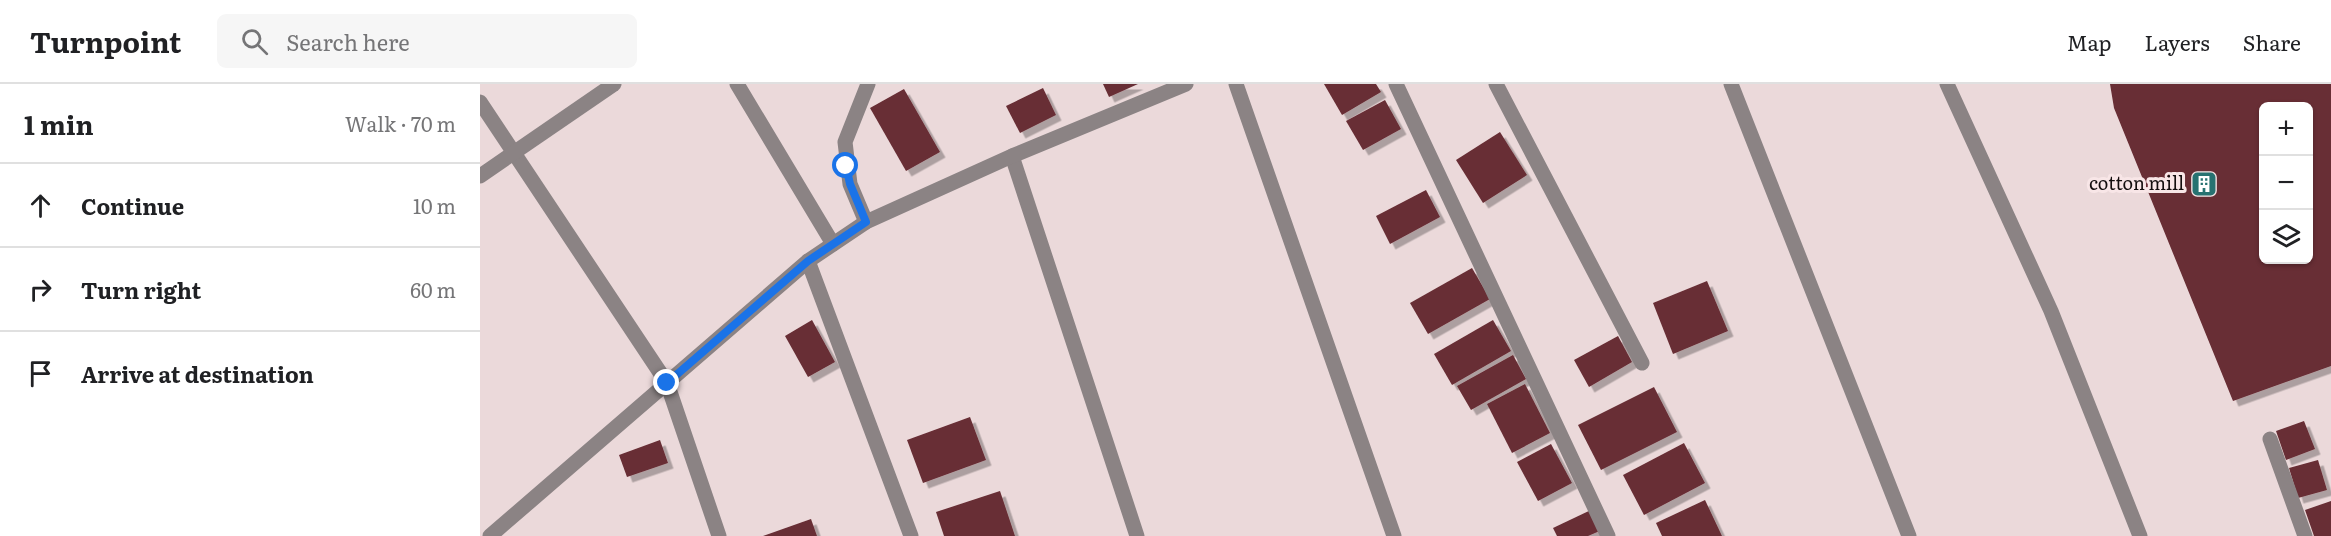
<!DOCTYPE html>
<meta charset="utf-8">
<style>
body{margin:0;font-family:Literata,serif;background:#f6f6f6;color:#202124}
.controls{position:absolute;right:18px;top:18px;display:grid;overflow:hidden;border-radius:9px;box-shadow:0 2px 4px #0004}
.controls button{width:54px;height:54px;display:grid;place-items:center;padding:0;border:0;border-bottom:2px solid #e0e0e0;background:#fff;color:#202124;font:30px sans-serif}
.stop{position:absolute;width:18px;height:18px;margin:-14px;border:4px solid #1a73e8;border-radius:50%;background:#fff}
.stop.end{background:#1a73e8;border-color:#fff;box-shadow:0 2px 6px #0008}
.list{margin:0;padding:0;list-style:none}
h2{display:flex;justify-content:space-between;align-items:center;height:78px;margin:0;padding:0 24px;font-size:26px}
h2 small{font-size:20px;font-weight:400;color:#757577}
.list li{display:grid;grid-template-columns:39px 1fr auto;gap:18px;align-items:center;box-sizing:border-box;height:84px;padding:0 24px;border-top:2px solid #e0e0e0}
.list b{display:block;font-size:22px;white-space:nowrap}
.list em{font-size:20px;font-style:normal;color:#757577}
.icon{flex:none;width:33px;height:33px;fill:none;stroke:currentColor;stroke-width:2;stroke-linecap:round;stroke-linejoin:round}
.map{position:relative;flex:none;width:1851px;height:452px;overflow:hidden}
header{display:flex;align-items:center;gap:36px;box-sizing:border-box;height:84px;padding:0 30px;background:#fff;border-bottom:2px solid #e0e0e0}
header strong{font-size:28px}
nav{display:flex;gap:33px;margin-inline-start:auto;font-size:21px}
.search{width:420px;height:54px;background:#f6f6f6;display:flex;align-items:center;gap:15px;box-sizing:border-box;padding:0 21px;border-radius:9px;color:#757577;font-size:22px}
main{display:flex}
aside{flex:1;background:#fff}
.map>svg:first-child{display:block}
.building{fill:#672d34;fill-rule:evenodd;filter:url(#shadow)}
.lines{fill:none;stroke-linecap:round;stroke-linejoin:round}
.minor{stroke:#8b8384;stroke-width:15}
.route{stroke:#1a73e8;stroke-width:8}
.labels{text-anchor:middle;stroke-width:6;stroke-linejoin:round;paint-order:stroke}
.poi-label{font-size:18px;fill:#130e0e;stroke:#f8e6e7;text-anchor:end}
</style>
<header>
<strong>Turnpoint</strong>
<div class="search"><svg class="icon" aria-label="search" viewBox="0 0 24 24"><circle cx="10" cy="10" r="6"/><path d="M15 15l6 6"/></svg>Search here</div>
<nav><a>Map</a><a>Layers</a><a>Share</a></nav>
</header>
<main>
<aside>
<h2>1 min<small>Walk · 70 m</small></h2>
<ul class="list">
<li><svg class="icon" aria-label="ahead" viewBox="0 0 24 24"><path d="M12 20V5M6 11l6-6 6 6"/></svg><div><b>Continue</b></div><em>10 m</em></li>
<li><svg class="icon" aria-label="right" viewBox="0 0 24 24"><path d="M7 20v-9h11M14 6l5 5-5 5"/></svg><div><b>Turn right</b></div><em>60 m</em></li>
<li><svg class="icon" aria-label="arrive" viewBox="0 0 24 24"><path d="M6 21V4h12l-3 4 3 4H6"/></svg><div><b>Arrive at destination</b></div></li>
</ul>
</aside>
<div class="map">
<svg width="1851" height="452" viewBox="0 0 1851 452">
<defs>
<filter id="shadow"><feDropShadow dx="5.5" dy="5.5" stdDeviation="0" flood-color="#0004"/></filter>
</defs>
<rect width="100%" height="100%" fill="#ebd9da"/>
<g class="building">
<path d="M623 0H658L629 13Z"/>
<path d="M844 0H896L901 8 862 31Z"/>
<path d="M1630 0H1851V282L1753 317 1634 24ZM1784 22H1828V176H1784Z"/>
<path d="M563 4 576 31 540 49 526 22Z"/>
<path d="M424 5 460 68 426 87 390 24Z"/>
<path d="M905 16 921 45 883 66 866 37Z"/>
<path d="M1020 48 1047 91 1003 119 976 76Z"/>
<path d="M946 106 960 133 910 160 896 132Z"/>
<path d="M992 184 1010 215 948 250 930 219Z"/>
<path d="M1227 197 1248 247 1193 270 1173 219Z"/>
<path d="M332 236 355 278 328 293 305 252Z"/>
<path d="M1013 236 1031 267 972 301 954 270Z"/>
<path d="M1138 252 1152 278 1109 303 1094 276Z"/>
<path d="M1033 271 1046 295 991 326 977 302Z"/>
<path d="M1045 300 1070 349 1032 369 1007 320Z"/>
<path d="M1174 303 1197 348 1121 386 1098 341Z"/>
<path d="M490 333 506 376 443 399 427 356Z"/>
<path d="M1824 337 1835 365 1806 376 1796 347Z"/>
<path d="M180 356 188 379 147 393 139 371Z"/>
<path d="M1204 359 1225 399 1164 431 1143 391Z"/>
<path d="M1071 360 1092 399 1058 417 1037 378Z"/>
<path d="M1838 376 1847 406 1818 414 1809 384Z"/>
<path d="M520 407 535 452H464L456 428Z"/>
<path d="M1225 416 1242 452H1182L1176 439Z"/>
<path d="M1851 417V452H1834L1825 426Z"/>
<path d="M1113 425 1122 446 1108 452H1077L1073 444Z"/>
<path d="M331 435 337 452H283Z"/>
</g>
<g class="lines">
<g class="minor">
<path d="M257 0 353 160"/>
<path d="M756 0 914 452"/>
<path d="M916 0 1128 452"/>
<path d="M1016 0 1162 279"/>
<path d="M1251 0 1429 452"/>
<path d="M1467 0 1571 227 1660 452"/>
<path d="M0 18 187 299 239 452"/>
<path d="M532 72 657 452"/>
<path d="M0 92 134 0"/>
<path d="M386 138 370 100 365 58 388 0"/>
<path d="M328 177 431 452"/>
<path d="M1790 355 1825 452"/>
<path d="M10 452 328 177 386 138 532 72 706 0"/>
</g>
</g>
<g class="lines">
<path class="route" d="M187 299 328 177 386 138 370 100 366 82"/>
</g>
<defs>
<g id="building-square" transform="scale(1.35)"><rect x="-9" y="-9" width="18" height="18" rx="4" fill="#277271" stroke="#f8e6e7"/><path d="M-4-6H4V6H1V3H-1V6H-4ZM-2.5-4.3h1.7v1.8h-1.7ZM.8-4.3h1.7v1.8H.8ZM-2.5-1h1.7V.8h-1.7ZM.8-1h1.7V.8H.8Z" fill="#fff"/></g>
</defs>
<g fill-rule="evenodd">
<use href="#building-square" x="1724" y="100"/>
</g>
<g class="labels">
<g class="poi-label">
<text x="1704" y="106">cotton mill</text>
</g>
</g>
</svg>
<div class="controls">
<button>+</button>
<button>−</button>
<button><svg class="icon" aria-label="layers" viewBox="0 0 24 24"><path d="M12 4l9 5-9 5-9-5zM3 14l9 5 9-5"/></svg></button>
</div>
<div class="stop" style="left:366px;top:82px"></div>
<div class="stop end" style="left:187px;top:299px"></div>
</div>
</main>
